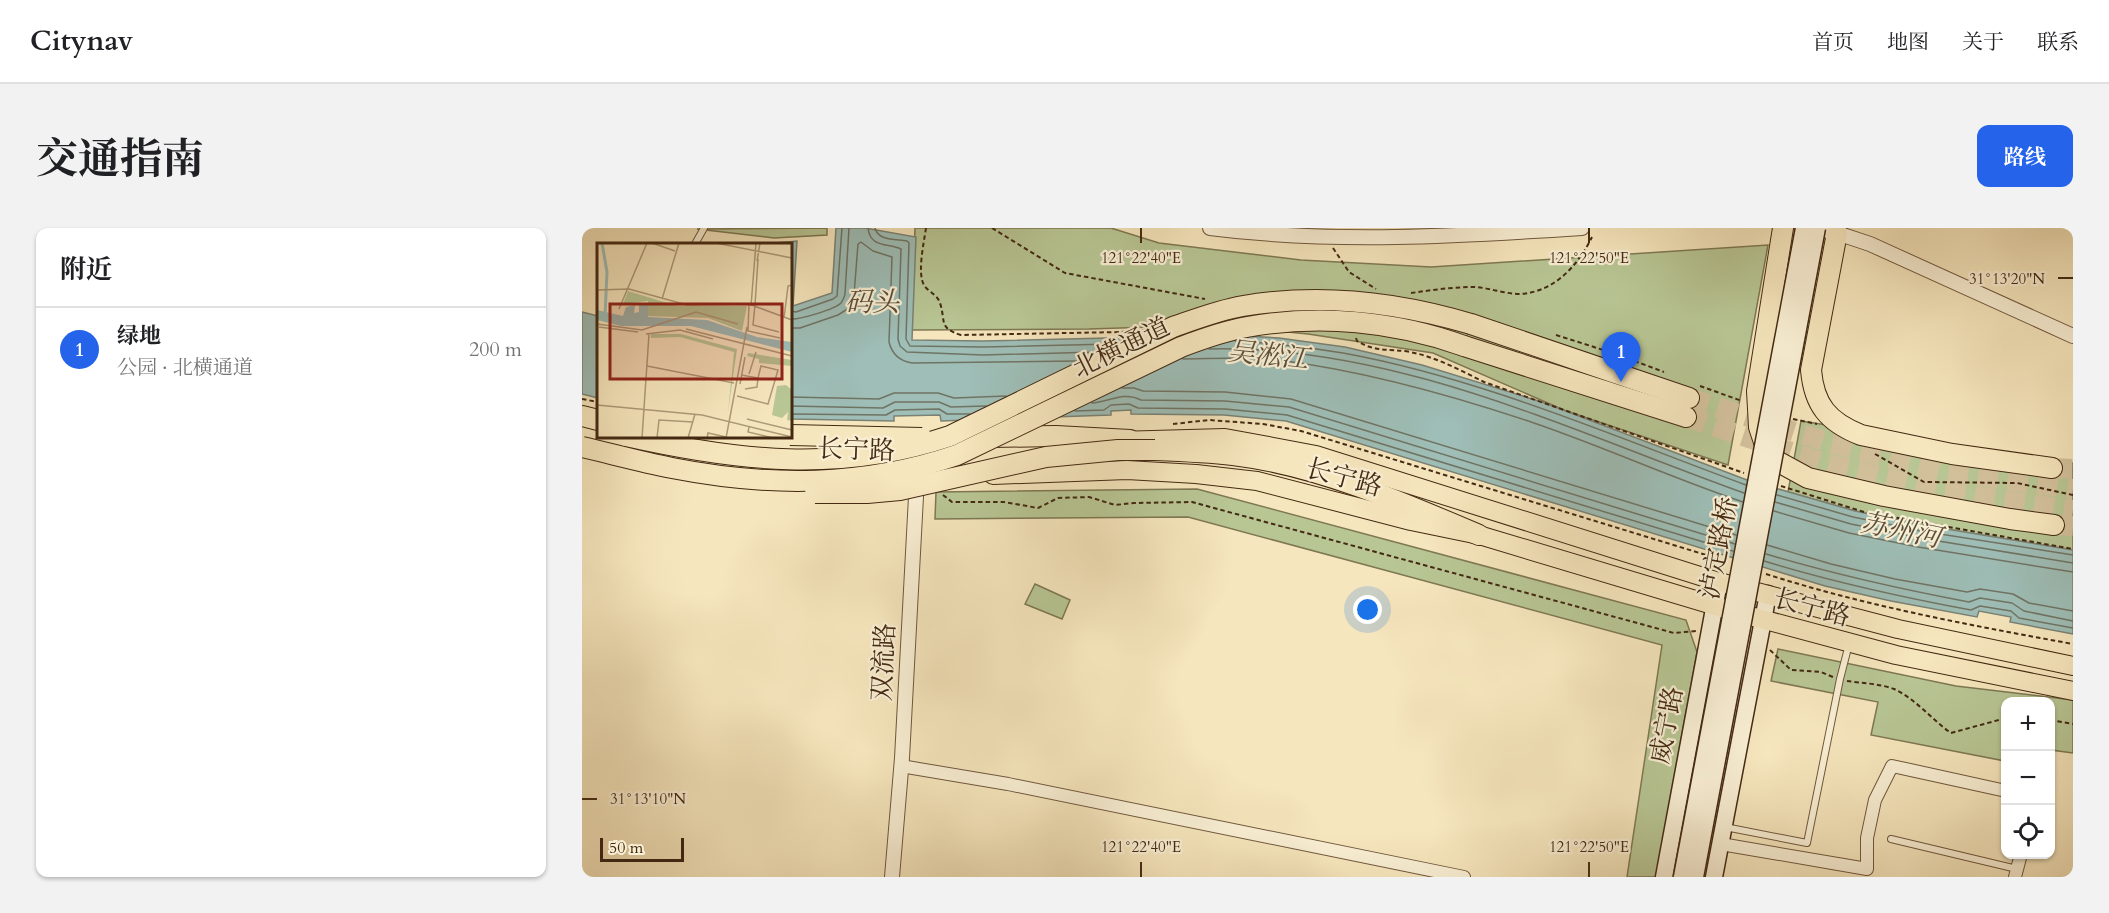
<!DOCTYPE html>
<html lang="zh">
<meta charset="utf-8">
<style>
body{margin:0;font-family:Cardo,"Noto Serif SC",serif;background:#f2f2f2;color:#202124}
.controls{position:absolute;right:18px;bottom:18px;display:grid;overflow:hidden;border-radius:12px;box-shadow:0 2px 4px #0004}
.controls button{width:54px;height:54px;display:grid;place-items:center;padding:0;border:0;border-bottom:2px solid #e0e0e0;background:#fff;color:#202124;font:30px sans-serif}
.scale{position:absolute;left:18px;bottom:15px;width:84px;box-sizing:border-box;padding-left:6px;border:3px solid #432912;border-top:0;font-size:16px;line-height:21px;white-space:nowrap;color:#432912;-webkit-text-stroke:4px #f9efd4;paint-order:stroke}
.you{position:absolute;left:786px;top:382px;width:21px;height:21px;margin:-15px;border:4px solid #fff;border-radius:50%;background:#1a73e8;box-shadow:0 0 0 9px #1a73e833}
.badge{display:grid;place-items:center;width:39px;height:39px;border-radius:50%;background:#2563eb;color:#fff;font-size:20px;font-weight:700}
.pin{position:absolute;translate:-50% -50px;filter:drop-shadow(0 2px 3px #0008)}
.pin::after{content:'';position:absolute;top:32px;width:21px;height:18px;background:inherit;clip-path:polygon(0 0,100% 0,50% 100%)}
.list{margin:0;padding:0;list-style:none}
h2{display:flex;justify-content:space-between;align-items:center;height:78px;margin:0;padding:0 24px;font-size:26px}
h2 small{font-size:20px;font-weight:400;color:#757577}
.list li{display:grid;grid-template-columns:39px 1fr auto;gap:18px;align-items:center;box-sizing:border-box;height:84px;padding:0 24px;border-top:2px solid #e0e0e0}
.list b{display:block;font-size:22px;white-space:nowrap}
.list p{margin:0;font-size:20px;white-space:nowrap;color:#757577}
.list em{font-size:20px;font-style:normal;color:#757577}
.icon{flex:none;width:33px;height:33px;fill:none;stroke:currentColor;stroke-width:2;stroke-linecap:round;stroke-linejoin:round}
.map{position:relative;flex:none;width:1491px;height:649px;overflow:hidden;border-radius:12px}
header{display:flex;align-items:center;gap:36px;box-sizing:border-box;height:84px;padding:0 30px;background:#fff;border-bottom:2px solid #e0e0e0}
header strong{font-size:28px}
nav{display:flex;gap:33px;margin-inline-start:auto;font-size:21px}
.intro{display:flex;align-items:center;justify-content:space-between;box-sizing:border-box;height:144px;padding:0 36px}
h1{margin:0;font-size:42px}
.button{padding:15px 27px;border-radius:12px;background:#2563eb;color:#fff;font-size:21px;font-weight:700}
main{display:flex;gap:36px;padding:0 36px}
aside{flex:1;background:#fff;border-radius:12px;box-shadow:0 2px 4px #0004}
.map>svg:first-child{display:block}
.green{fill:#b8c694;stroke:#7e7853;stroke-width:1.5}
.water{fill:#9ebeb7;stroke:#7a8275;stroke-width:1.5}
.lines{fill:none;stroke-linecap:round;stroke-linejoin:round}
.shore{stroke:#707464;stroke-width:1.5}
.trunk-tunnel{stroke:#d2c09b;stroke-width:20;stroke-dasharray:20 10;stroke-linecap:butt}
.service-casing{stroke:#70583d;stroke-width:8}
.minor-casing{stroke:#70583d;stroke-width:14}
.tertiary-casing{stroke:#70583d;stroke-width:16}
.secondary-casing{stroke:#432912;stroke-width:19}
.primary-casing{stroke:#432912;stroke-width:20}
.trunk-casing{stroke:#432912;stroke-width:22}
.path{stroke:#432912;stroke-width:2;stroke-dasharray:4.5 3;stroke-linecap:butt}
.service{stroke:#f9efd4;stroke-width:6}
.minor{stroke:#f9efd4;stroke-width:12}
.tertiary{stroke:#f9efd4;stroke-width:14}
.secondary{stroke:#f9efd4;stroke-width:16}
.primary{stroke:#f6e6bd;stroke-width:18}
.trunk{stroke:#f6e6bd;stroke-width:20}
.secondary-bridge-casing{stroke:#432912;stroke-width:19;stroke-linecap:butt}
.trunk-bridge-casing{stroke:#432912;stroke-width:22;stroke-linecap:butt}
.secondary-bridge{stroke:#f9efd4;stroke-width:16}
.trunk-bridge{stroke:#f6e6bd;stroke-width:20}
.ticks{fill:none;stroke:#432912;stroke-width:2}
.labels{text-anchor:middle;stroke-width:4.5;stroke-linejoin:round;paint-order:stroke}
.street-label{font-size:26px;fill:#432912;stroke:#f9efd4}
.water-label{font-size:27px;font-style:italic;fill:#5a4e3b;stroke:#f9efd4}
.inset-river{fill:none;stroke:#9ebeb7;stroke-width:3}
.inset-road{fill:none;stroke:#ae9a79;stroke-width:1.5}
.view{fill:#8f2418;fill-opacity:0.15;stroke:#8f2418;stroke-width:3}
.inset-edge{fill:none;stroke:#432912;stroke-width:3}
.ticks-label{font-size:15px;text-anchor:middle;fill:#432912;stroke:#f9efd4;stroke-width:4.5;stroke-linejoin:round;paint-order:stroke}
</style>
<header>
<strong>Citynav</strong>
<nav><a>首页</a><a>地图</a><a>关于</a><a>联系</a></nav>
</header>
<div class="intro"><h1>交通指南</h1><a class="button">路线</a></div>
<main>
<aside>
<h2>附近<small></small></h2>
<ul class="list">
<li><span class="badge">1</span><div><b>绿地</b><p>公园 · 北横通道</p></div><em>200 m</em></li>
</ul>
</aside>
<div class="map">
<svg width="1491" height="649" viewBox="0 0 1491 649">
<rect width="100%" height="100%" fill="#f6e6bd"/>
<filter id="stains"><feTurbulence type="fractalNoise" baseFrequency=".00333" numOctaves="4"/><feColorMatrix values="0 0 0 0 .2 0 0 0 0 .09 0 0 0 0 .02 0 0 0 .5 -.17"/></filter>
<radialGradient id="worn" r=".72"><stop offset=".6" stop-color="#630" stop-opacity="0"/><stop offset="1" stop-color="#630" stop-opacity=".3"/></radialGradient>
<g class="green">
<path d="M245 0V7L192 10 115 1Z"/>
<path d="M333 0H529L577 15 719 32 849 39 1186 17 1146 237 984 183 851 125 726 106 632 97 507 101 329 102Z"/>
<path d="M1219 193 1491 235V322L1340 297 1273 283 1206 264Z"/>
<path d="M615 261 1104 392 1115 424 1074 649H1045L1080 417 606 289 353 291 354 264Z"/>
<path d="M453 356 488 372 480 391 443 376Z"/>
<path d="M1196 421 1374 458 1491 472V525L1469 522 1468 473H1424L1423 533 1289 507 1296 474 1189 453Z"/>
</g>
<g class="water">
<path d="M254 0H283L334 9 330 112 401 113 648 107 697 110 763 119 840 137 960 174 1165 252 1273 283 1340 297 1491 322V406L1428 394 1429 389 1397 383 1395 389 1309 373 1243 358 704 193 642 187 549 186V182L529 183V187L359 193 358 187 312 188V193L209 191 208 16H182L215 13 211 78 250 65Z"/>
<path d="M0 84 16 88V170L0 166Z"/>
</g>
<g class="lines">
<g class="shore">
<path d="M286 0C288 20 306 15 319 21L316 111 318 118 325 124 401 127 515 124"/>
<path d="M293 0C296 13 314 11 325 13L327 15 324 111 328 118 401 119 531 116"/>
<path d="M208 83 214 84 251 71 255 68 260 0"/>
<path d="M208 91C218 92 253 81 259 75 262 71 262 70 263 66L267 0"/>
<path d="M208 100H218L256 87 267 80 272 67 276 16 279 14 291 23 310 29 307 114C310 126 317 133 330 135L495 133"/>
<path d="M653 113C689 115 725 119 761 125 899 150 1033 209 1164 257"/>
<path d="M627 121C813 116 991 204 1162 265"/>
<path d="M601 131C633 130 665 129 696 132 784 143 869 167 952 195 1022 219 1090 250 1161 274"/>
<path d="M540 160H552L561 163 643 164 709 171 1154 307"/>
<path d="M208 169 297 171 312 165H356L372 170 424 168"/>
<path d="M510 175C527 174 541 163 559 172L643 173 707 179 1153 316"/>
<path d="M208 178 301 180 313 174H357L369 179 404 178"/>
<path d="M493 183 522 182 529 177 547 176 556 180 643 181 705 187 1151 323"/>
<path d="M208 186 304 187 313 182 357 181 365 186H388"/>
<path d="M1195 267 1271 289 1339 303 1491 327"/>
<path d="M1193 274 1269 296 1338 310 1491 335"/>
<path d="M1192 283 1267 305 1336 319 1491 344"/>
<path d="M1185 317 1249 336 1313 351 1385 364 1398 361 1431 366 1447 375 1491 383"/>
<path d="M1184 326C1251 346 1318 361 1387 374L1398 370 1430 375 1442 383 1491 393"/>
<path d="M1182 333C1251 354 1319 369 1389 382L1398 378 1429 383 1437 390 1491 400"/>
</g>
<g class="trunk-tunnel">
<path d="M1107 170 1248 215 1365 244 1491 261"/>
<path d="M1104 189 1242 235 1363 264 1491 282"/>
<path d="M1470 240 1491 241"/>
<path d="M1472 297 1491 298"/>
</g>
<g class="service-casing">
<g id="service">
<path d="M113 16 122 0"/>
<path d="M1143 599 1225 615 1258 451 1267 416"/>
<path d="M1309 611 1435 641"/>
</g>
</g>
<g class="minor-casing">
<g id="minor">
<path d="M319 538 426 556 882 649"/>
<path d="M1139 616 1285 641V610L1293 572 1310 538 1424 563"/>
<path d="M1433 649 1439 626"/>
</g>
</g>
<g class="tertiary-casing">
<g id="tertiary">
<path d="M628 0C752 16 876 8 1000 0"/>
<path d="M1231 0 1255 5 1288 16 1491 108"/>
<path d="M310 649 320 530 335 250"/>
</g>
</g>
<g class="secondary-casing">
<g id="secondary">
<path d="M1082 649 1137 354"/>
<path d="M1132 649 1186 366"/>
</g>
</g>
<g class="primary-casing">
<g id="primary">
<path d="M102 212 162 217 290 220"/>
<path d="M534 213 643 210 734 227 1137 354 1316 401 1491 438"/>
<path d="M411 247 545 242 614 246 675 253 829 293 897 307 1157 385 1314 427 1491 463"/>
</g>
</g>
<g class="trunk-casing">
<g id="trunk">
<path d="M1201 0 1175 163 1177 199 1183 217 1193 232 1226 250 1302 268 1428 291 1472 297"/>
<path d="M1255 5 1229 142C1232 177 1246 194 1279 207L1370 226 1470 240"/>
<path d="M889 96 1107 170"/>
<path d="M882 118 1104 189"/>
<path d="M0 188 16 192"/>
<path d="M410 209 474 208 548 212"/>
<path d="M573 222C599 223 625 224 651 227 734 237 820 274 897 307"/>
</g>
</g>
<g class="path">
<path d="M344 0C342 14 335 45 342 57 346 64 355 66 358 75 364 93 356 100 379 107L540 104 547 102"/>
<path d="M410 0 483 45 623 71"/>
<path d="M751 20 767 44 794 61"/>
<path d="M829 65C850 62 871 59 893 59 908 60 923 66 938 66 973 64 996 37 1010 9"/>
<path d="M974 107 1034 126 1082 144"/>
<path d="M774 110 775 113C795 125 807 120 828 124 854 129 878 142 902 154L1162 245"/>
<path d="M1118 158 1160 173"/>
<path d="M0 171 16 174"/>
<path d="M1211 191 1235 196"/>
<path d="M591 196 627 192 681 196 719 203 1147 334"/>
<path d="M1293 226 1342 254 1435 255 1491 267"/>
<path d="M1199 258 1282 284 1491 321"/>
<path d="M361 267 370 274H422L456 280 476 270 507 269 533 277 552 275 610 274 1092 405 1114 403"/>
<path d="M1184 346C1284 378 1387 397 1491 416"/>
<path d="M1188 422 1209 442 1239 444 1251 449"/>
<path d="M1265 453C1280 455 1299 456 1312 461 1334 471 1350 492 1369 505L1424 490"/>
<path d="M1468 492 1491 496"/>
</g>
<use href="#service" class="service"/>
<use href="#minor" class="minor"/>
<use href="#tertiary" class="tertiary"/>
<use href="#secondary" class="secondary"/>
<use href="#primary" class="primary"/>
<use href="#trunk" class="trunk"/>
<g class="secondary-bridge-casing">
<g id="secondary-bridge">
<path d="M1100 649 1222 0"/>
<path d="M1113 649 1235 0"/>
</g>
</g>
<g class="trunk-bridge-casing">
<g id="trunk-bridge">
<path d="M208 207 340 210"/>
<path d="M44 208C155 233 258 245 368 208L591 99C614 91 637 82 661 78 738 65 815 74 889 96"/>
<path d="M0 219C30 226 60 234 90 240 187 259 281 259 375 227L599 119C620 111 642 103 665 99 737 86 813 93 882 118"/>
<path d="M233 265H285L318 262 464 229 536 222H573"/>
</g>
</g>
<use href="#secondary-bridge" class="secondary-bridge"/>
<use href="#trunk-bridge" class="trunk-bridge"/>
</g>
<path class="ticks" d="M559 0V15M1007 0V15M1476 50H1491M0 571H15M559 634V649M1007 634V649"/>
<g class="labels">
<g class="street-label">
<text transform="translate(539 119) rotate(-26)" y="9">北横通道</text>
<text transform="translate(274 221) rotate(2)" y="9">长宁路</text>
<text transform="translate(762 249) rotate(15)" y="9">长宁路</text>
<text transform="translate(1136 320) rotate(-79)" y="9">泸定路桥</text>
<text transform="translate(1230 379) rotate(15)" y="9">长宁路</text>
<text transform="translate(301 434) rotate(-87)" y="9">双流路</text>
<text transform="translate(1084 497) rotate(-79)" y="9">威宁路</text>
</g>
<g class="water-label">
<text x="290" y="83">码头</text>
<text transform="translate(686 127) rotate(6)" y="9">吴淞江</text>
<text transform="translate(1319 302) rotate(12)" y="9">苏州河</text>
</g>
</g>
<g transform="translate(15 15)">
<rect width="195" height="195" fill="#f6e6bd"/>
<path d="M31 48 80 63H150L145 88 111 75 51 73V58L26 61ZM54 91H84L140 106 131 169 137 109 83 94 54 95ZM151 110 195 117V123L162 120V116L150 113ZM180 143 189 142 195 147V178L190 177 191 169 185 175 175 172Z" fill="#b8c694"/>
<path d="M42 60 51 62V74L110 77 160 94 195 99V109L94 83H24L0 77V67L26 73 29 64 38 62 37 70 42 69Z" fill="#9ebeb7"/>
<path class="inset-river" d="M5 0 10 29 8 73"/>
<path class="inset-road" d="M55 0 78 8M119 0 195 15M160 18 163 0M0 47 32 46 90 62 152 61 195 77M65 56 82 0M152 61 151 88 183 95M158 62 161 16M158 62 156 82 182 89M154 63 159 0M22 66 50 0M187 75 191 43 195 42M0 81 45 87 99 69 141 81M2 84 41 89M89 86 195 113M49 91 83 87 116 96M50 123 137 140M152 131 159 109M143 141 148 114M148 146 160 144 161 135M140 153 171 161 181 127 164 123 161 135 144 132M0 162 105 172 195 194M150 176 195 187M152 184 151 189 176 195M45 195 52 91M60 195 62 177 96 179M91 195 98 171M110 195 111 190 129 194M129 195 150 84"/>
<path class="view" d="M13 61H185V136H13Z"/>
<rect width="195" height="195" class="inset-edge"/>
</g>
<g class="ticks-label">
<text x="559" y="35">121°22'40"E</text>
<text x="1007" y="35">121°22'50"E</text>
<text x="1425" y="56">31°13'20"N</text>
<text x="66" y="576">31°13'10"N</text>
<text x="559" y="624">121°22'40"E</text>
<text x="1007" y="624">121°22'50"E</text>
</g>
<rect width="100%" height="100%" filter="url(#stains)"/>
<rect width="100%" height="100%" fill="url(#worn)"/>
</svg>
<div class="controls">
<button>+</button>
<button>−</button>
<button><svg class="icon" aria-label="locate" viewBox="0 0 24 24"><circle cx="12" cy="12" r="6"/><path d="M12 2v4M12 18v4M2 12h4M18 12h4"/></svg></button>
</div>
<div class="scale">50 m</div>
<div class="you"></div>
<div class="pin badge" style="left:1039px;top:154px">1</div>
</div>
</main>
